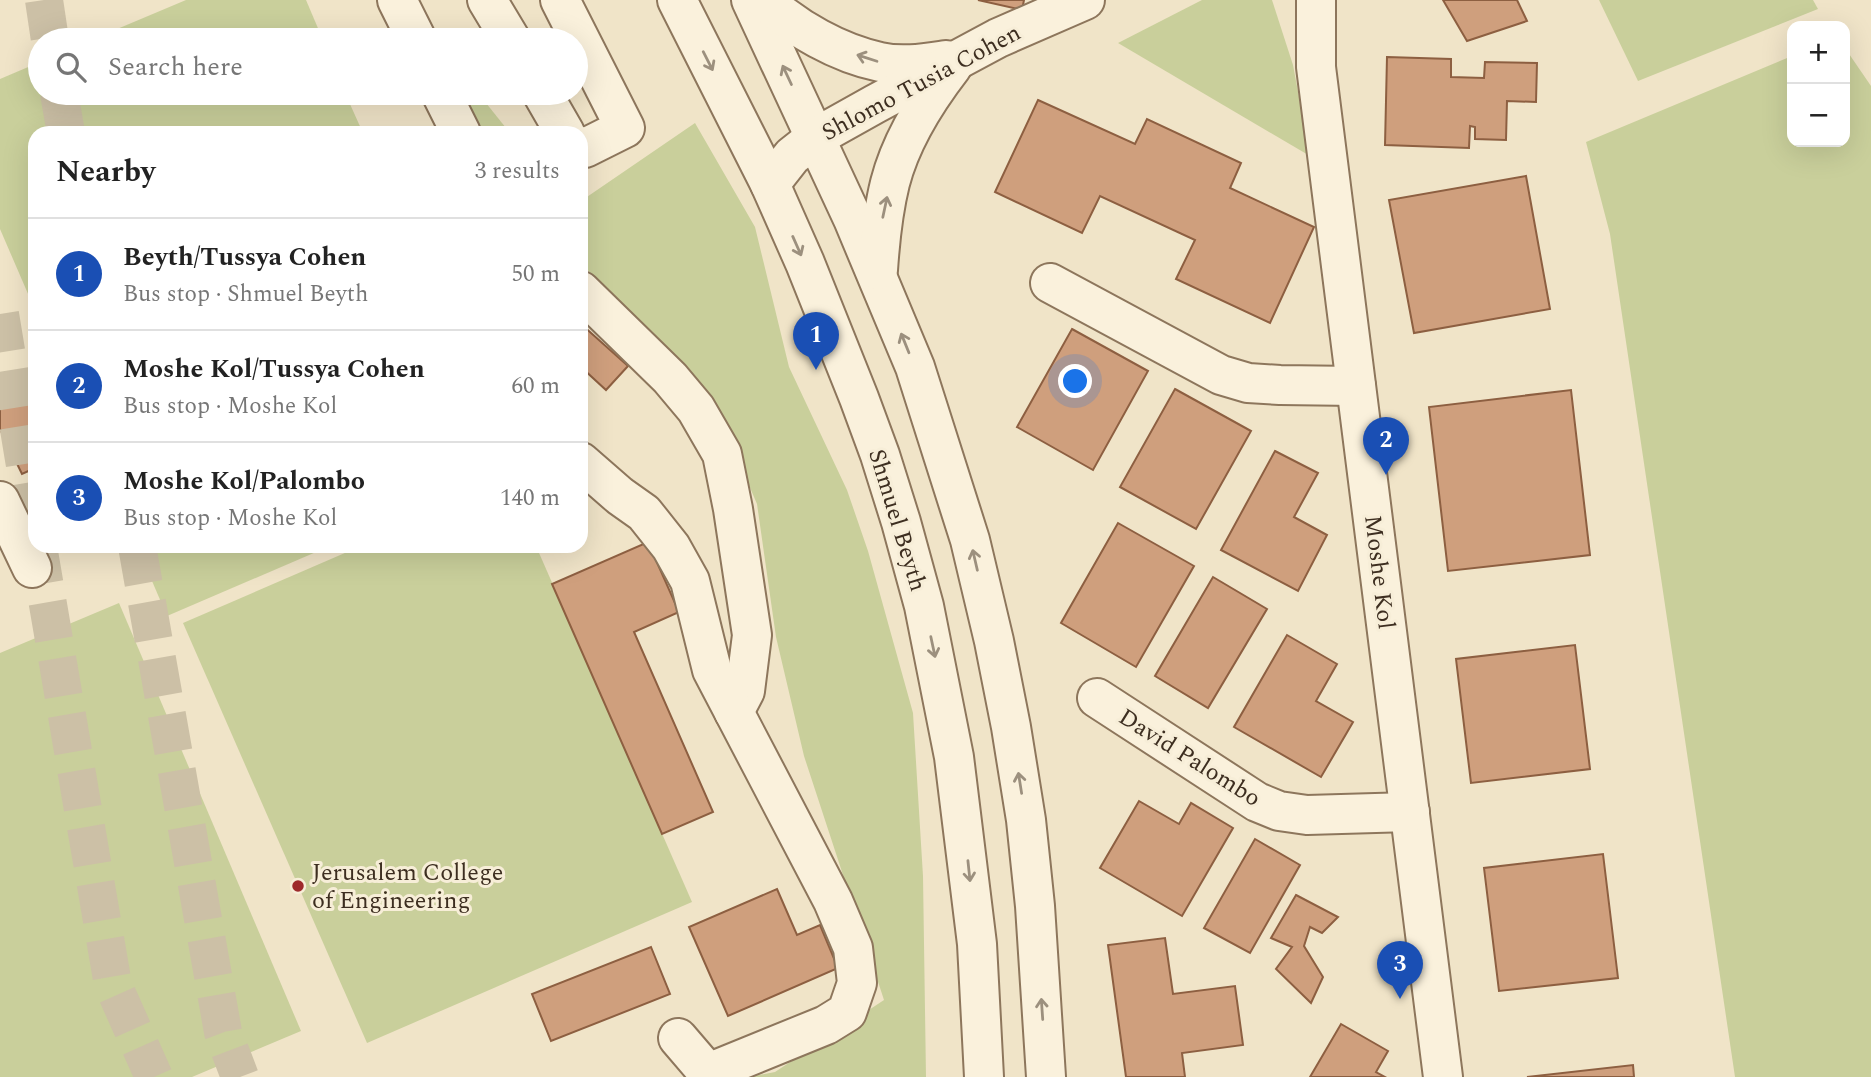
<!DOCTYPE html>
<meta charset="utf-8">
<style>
body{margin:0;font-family:Spectral,serif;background:#f2f2f2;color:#222}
.controls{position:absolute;right:21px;top:21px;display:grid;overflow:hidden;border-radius:14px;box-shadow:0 7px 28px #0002}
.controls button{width:63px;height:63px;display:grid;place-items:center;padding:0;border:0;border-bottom:2px solid #e0e0e0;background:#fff;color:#222;font:35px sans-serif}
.you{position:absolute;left:1076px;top:382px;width:24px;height:24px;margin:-18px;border:5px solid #fff;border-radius:50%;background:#1a73e8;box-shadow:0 0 0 10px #1a73e833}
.badge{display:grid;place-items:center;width:46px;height:46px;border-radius:50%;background:#d93025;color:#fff;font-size:23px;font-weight:700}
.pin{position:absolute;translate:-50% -58px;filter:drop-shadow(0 2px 4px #0008)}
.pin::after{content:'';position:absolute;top:37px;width:24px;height:21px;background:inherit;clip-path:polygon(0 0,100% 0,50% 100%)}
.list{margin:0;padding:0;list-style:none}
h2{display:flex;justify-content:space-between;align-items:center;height:91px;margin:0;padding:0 28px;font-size:30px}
h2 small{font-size:23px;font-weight:400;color:#767676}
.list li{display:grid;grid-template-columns:46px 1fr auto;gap:21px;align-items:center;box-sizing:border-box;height:112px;padding:0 28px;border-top:2px solid #e0e0e0}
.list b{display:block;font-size:26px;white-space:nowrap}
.list p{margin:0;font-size:23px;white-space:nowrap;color:#767676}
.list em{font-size:23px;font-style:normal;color:#767676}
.icon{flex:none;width:38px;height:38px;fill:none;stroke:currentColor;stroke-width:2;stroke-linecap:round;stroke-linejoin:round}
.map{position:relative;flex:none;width:1871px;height:1077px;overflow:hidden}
.search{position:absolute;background:#fff;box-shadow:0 7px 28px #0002;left:28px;top:28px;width:560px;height:77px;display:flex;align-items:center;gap:18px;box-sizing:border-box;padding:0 24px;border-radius:38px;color:#767676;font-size:26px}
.panel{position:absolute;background:#fff;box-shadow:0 7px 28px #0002;left:28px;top:126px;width:560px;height:427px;border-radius:21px}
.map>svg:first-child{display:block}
.green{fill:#c9cf9b}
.building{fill:#cf9f7d;stroke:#8d5f41;stroke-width:2}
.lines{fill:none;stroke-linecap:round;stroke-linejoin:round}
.highway-tunnel{stroke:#ccc0a6;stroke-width:38;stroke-dasharray:38 19;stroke-linecap:butt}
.minor-casing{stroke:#8d765c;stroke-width:42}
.minor{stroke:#faf1dc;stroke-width:38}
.oneway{stroke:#9c907e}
.poi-dot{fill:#9e2a2b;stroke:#f7eed8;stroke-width:2.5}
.labels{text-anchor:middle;stroke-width:6;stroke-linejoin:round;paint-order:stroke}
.street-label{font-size:24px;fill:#3d2e20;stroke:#f7eed8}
.poi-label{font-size:24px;fill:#3d2e20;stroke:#f7eed8;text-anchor:start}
</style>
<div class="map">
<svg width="1871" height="1077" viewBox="0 0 1871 1077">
<rect width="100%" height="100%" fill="#f0e4c8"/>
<g class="green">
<path d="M186 0H306L323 40H91Z"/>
<path d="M1202 0H1272L1293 65 1310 156 1118 43Z"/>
<path d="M1599 0H1813L1818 9 1638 81Z"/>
<path d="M1845 48 1871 86V1077H1735L1610 234 1586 142 1792 56V142H1845Z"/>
<path d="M40 62V93H345L363 133H35V310L0 229V79Z"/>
<path d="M459 93H478L510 133H481L470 117Z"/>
<path d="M695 123 755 227 789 367 847 490 868 551 913 713 923 876 926 1077H749L775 1072 884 1000 804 756 776 637 757 504 725 429 612 296 581 263V201Z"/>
<path d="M137 546H330L167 616Z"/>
<path d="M361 546H536L692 902 367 1043 183 623Z"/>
<path d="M119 603 301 1031 192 1077H0V653Z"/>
</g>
<g class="building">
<path d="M978 0H1024L1022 10Z"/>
<path d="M1443 0H1517L1527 21 1467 41Z"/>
<path d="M1387 57 1451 59V77L1484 78 1485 62 1537 63 1536 102 1507 101 1506 140 1475 139V127L1470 126 1469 148 1385 145Z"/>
<path d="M1038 100 1135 144 1147 119 1241 163 1230 188 1314 227 1270 323 1176 279 1195 240 1100 196 1082 233 995 192Z"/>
<path d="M1526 176 1550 309 1414 333 1389 200Z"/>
<path d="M581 324 628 366 606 390 581 367Z"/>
<path d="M1072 329 1148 371 1093 470 1017 427Z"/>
<path d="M1175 389 1251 431 1196 529 1120 487Z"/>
<path d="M1571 390 1590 555 1448 571 1429 407Z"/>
<path d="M24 394 35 418V468L22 474 0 429V406Z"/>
<path d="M1275 451 1318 473 1294 517 1327 535 1298 591 1221 550Z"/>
<path d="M1118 523 1194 566 1136 667 1061 623Z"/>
<path d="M648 542 679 612 634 632 713 812 662 834 552 584Z"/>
<path d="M1213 577 1267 609 1208 708 1155 676Z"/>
<path d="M1287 635 1337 664 1316 701 1353 722 1321 777 1234 727Z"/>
<path d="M1575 645 1590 769 1471 783 1456 659Z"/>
<path d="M1139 801 1179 824 1191 803 1233 828 1182 916 1100 868Z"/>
<path d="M1255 839 1300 865 1250 953 1204 928Z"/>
<path d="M1603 854 1618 978 1499 991 1484 868Z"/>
<path d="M777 889 797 935 820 925 838 968 728 1016 689 927Z"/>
<path d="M1296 895 1338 917 1322 933 1310 927 1304 946 1323 977 1311 1003 1276 969 1292 947 1271 938Z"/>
<path d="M1165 938 1173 994 1235 986 1243 1045 1182 1053 1185 1077H1126L1108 945Z"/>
<path d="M651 947 670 994 551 1041 532 994Z"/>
<path d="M1341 1024 1388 1051 1376 1072 1385 1077H1310Z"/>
<path d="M1633 1065 1634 1077H1527Z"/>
</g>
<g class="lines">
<g class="highway-tunnel">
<path d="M44 0 50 40"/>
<path d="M59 93 66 133"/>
<path d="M0 314 35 526"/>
<path d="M38 546 113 985 154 1077"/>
<path d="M137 546 223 1032 240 1077"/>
</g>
<g class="minor-casing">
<g id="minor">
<path d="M397 0 417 40"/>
<path d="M487 0 511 40"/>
<path d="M560 0 625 128 585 148 581 146"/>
<path d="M677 0 770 184 805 263 859 398 880 455 901 522 924 606 954 757 977 944 984 1077"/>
<path d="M751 0 853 219 915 367 970 540 994 641 1011 727 1026 820 1035 906 1046 1077"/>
<path d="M764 0C796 29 838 53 880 62 902 67 925 63 946 60"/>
<path d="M1316 0V67L1443 1077"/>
<path d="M441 93 461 133"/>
<path d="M542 93 565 133"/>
<path d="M770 184 792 156 816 137 875 104 998 38 1085 0"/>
<path d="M878 270C880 240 883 211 890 183 901 140 925 102 952 67"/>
<path d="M1050 283 1221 375 1248 383 1280 385 1356 386"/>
<path d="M581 291 670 378 696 409 722 454 733 509 752 635 745 691 734 712"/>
<path d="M581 462 620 496 644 513 671 547 690 581 712 670 833 901 853 948 857 983 847 1012 826 1025 708 1073 678 1038"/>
<path d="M0 501 32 568"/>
<path d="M1097 698 1257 802 1279 811 1307 815 1410 812"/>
</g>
</g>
<use href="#minor" class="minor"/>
</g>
<defs><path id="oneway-shaft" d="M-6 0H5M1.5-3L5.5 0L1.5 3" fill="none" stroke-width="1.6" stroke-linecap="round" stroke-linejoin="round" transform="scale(1.75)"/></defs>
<g class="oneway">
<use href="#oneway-shaft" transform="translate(867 58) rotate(-162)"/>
<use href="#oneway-shaft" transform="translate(708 61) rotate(63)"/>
<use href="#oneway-shaft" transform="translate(787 75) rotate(-115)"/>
<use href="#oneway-shaft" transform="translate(885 207) rotate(-78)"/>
<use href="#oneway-shaft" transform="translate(797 246) rotate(66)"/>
<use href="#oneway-shaft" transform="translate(905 343) rotate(-112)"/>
<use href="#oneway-shaft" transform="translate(975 560) rotate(-103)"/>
<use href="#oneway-shaft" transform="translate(933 647) rotate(78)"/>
<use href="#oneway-shaft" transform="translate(1020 783) rotate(-99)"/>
<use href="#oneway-shaft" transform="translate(969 871) rotate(84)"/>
<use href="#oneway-shaft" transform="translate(1042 1009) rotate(-94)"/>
</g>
<circle class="poi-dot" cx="298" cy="886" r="7"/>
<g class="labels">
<g class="street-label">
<text transform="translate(921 82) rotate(-28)" y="8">Shlomo Tusia Cohen</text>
<text transform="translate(898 520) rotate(73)" y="8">Shmuel Beyth</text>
<text transform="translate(1380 572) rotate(83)" y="8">Moshe Kol</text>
<text transform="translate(1190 757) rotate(32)" y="8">David Palombo</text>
</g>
<g class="poi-label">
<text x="312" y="880">Jerusalem College<tspan x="312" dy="28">of Engineering</tspan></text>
</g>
</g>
</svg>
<div class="controls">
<button>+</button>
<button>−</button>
</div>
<div class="you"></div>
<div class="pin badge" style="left:816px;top:370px;background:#1a4fb4">1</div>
<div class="pin badge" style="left:1386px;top:475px;background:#1a4fb4">2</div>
<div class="pin badge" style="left:1400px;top:999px;background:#1a4fb4">3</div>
<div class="search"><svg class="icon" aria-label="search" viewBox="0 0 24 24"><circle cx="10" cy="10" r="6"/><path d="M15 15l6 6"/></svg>Search here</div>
<section class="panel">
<h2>Nearby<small>3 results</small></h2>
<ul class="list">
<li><span class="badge" style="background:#1a4fb4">1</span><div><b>Beyth/Tussya Cohen</b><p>Bus stop · Shmuel Beyth</p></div><em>50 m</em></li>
<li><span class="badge" style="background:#1a4fb4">2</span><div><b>Moshe Kol/Tussya Cohen</b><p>Bus stop · Moshe Kol</p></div><em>60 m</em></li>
<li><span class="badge" style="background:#1a4fb4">3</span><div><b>Moshe Kol/Palombo</b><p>Bus stop · Moshe Kol</p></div><em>140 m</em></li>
</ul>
</section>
</div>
